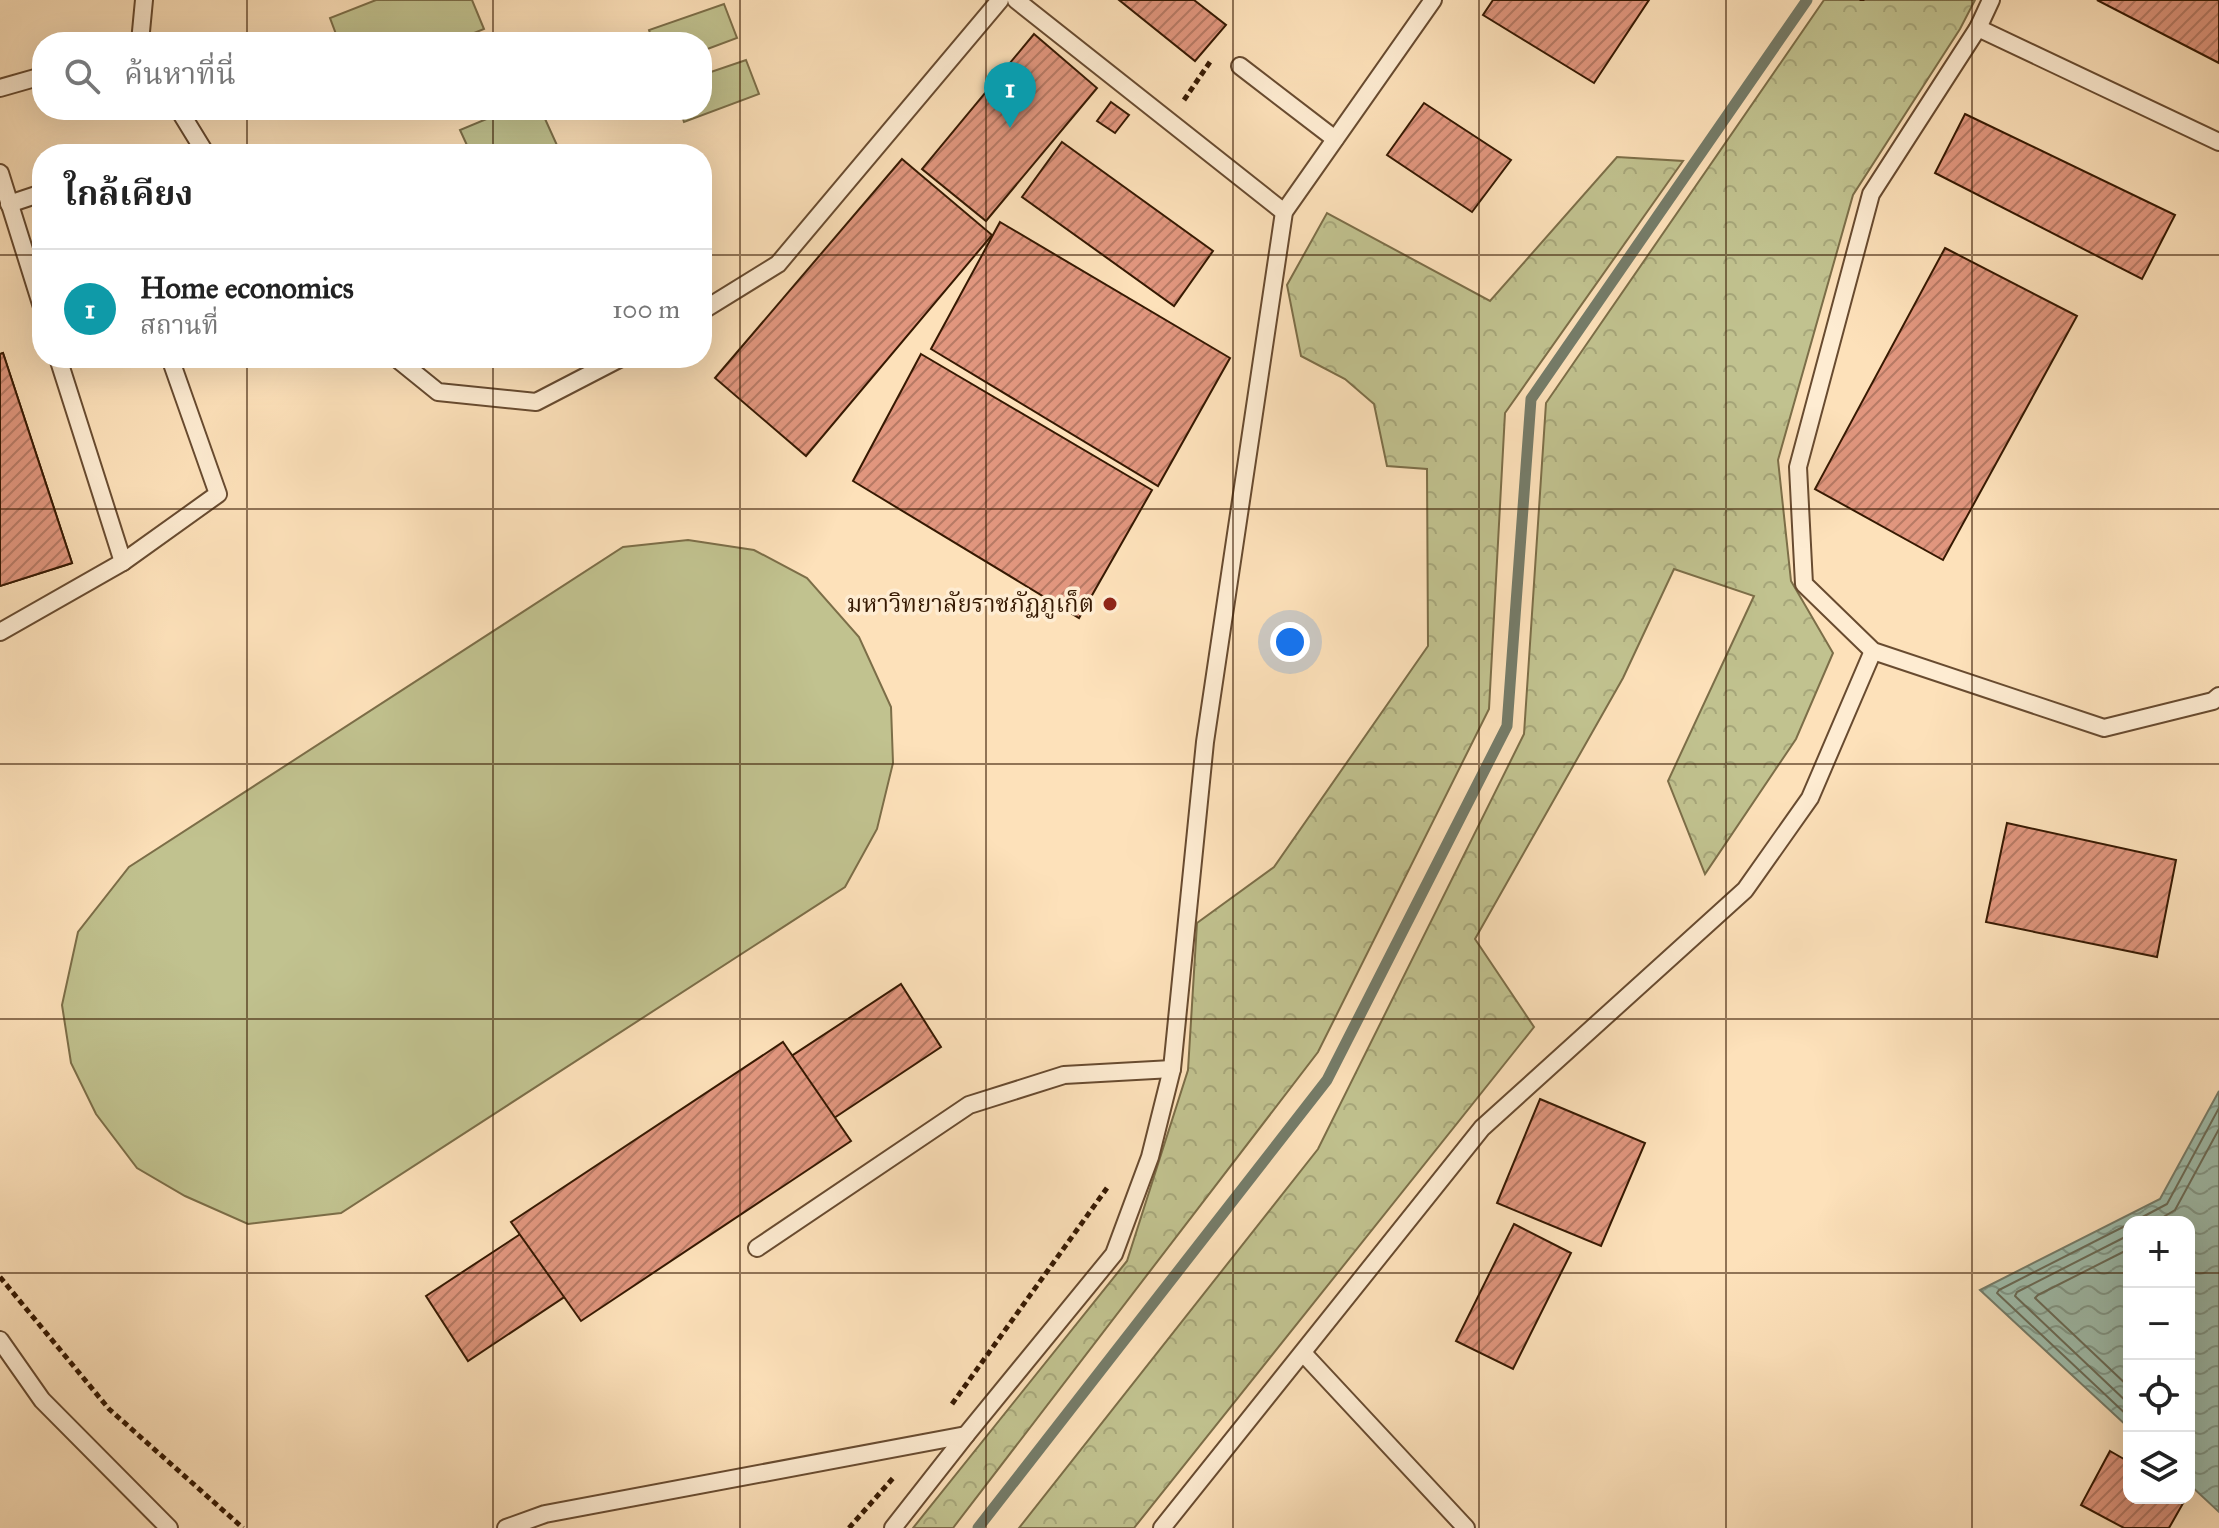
<!DOCTYPE html>
<html lang="th">
<meta charset="utf-8">
<style>
body{margin:0;font-family:"IM FELL Great Primer","Noto Serif Thai",serif;background:#f2f2f2;color:#222}
.controls{position:absolute;right:24px;bottom:24px;display:grid;overflow:hidden;border-radius:16px;box-shadow:0 8px 32px #0002}
.controls button{width:72px;height:72px;display:grid;place-items:center;padding:0;border:0;border-bottom:2px solid #e0e0e0;background:#fff;color:#222;font:40px sans-serif}
.you{position:absolute;left:1290px;top:642px;width:28px;height:28px;margin:-20px;border:6px solid #fff;border-radius:50%;background:#1a73e8;box-shadow:0 0 0 12px #1a73e833}
.badge{display:grid;place-items:center;width:52px;height:52px;border-radius:50%;background:#1a73e8;color:#fff;font-size:26px;font-weight:700}
.pin{position:absolute;translate:-50% -66px;filter:drop-shadow(0 2px 4px #0008)}
.pin::after{content:'';position:absolute;top:42px;width:28px;height:24px;background:inherit;clip-path:polygon(0 0,100% 0,50% 100%)}
.list{margin:0;padding:0;list-style:none}
h2{display:flex;justify-content:space-between;align-items:center;height:104px;margin:0;padding:0 32px;font-size:34px}
h2 small{font-size:26px;font-weight:400;color:#767676}
.list li{display:grid;grid-template-columns:52px 1fr auto;gap:24px;align-items:center;box-sizing:border-box;height:120px;padding:0 32px;border-top:2px solid #e0e0e0}
.list b{display:block;font-size:30px;white-space:nowrap}
.list p{margin:0;font-size:26px;white-space:nowrap;color:#767676}
.list em{font-size:26px;font-style:normal;color:#767676}
.icon{flex:none;width:44px;height:44px;fill:none;stroke:currentColor;stroke-width:2;stroke-linecap:round;stroke-linejoin:round}
.map{position:relative;flex:none;width:2219px;height:1528px;overflow:hidden}
.search{position:absolute;background:#fff;box-shadow:0 8px 32px #0002;left:32px;top:32px;width:680px;height:88px;display:flex;align-items:center;gap:20px;box-sizing:border-box;padding:0 28px;border-radius:32px;color:#767676;font-size:30px}
.panel{position:absolute;background:#fff;box-shadow:0 8px 32px #0002;left:32px;top:144px;width:680px;height:224px;border-radius:32px}
.map>svg:first-child{display:block}
.forest{fill:url(#forest-crowns);stroke:#7c6e48;stroke-width:2}
.pitch{fill:#c1c28f;stroke:#7c6e48;stroke-width:2}
.water{fill:url(#water-waves);stroke:#757c69;stroke-width:2}
.lines{fill:none;stroke-linecap:round;stroke-linejoin:round}
.shore{stroke:#6a6c58;stroke-width:2}
.stream{stroke:#757c69;stroke-width:11}
.building{fill:url(#building-hatch);stroke:#361902;stroke-width:2}
.service-casing{stroke:#684b30;stroke-width:20}
.path{stroke:#361902;stroke-width:5;stroke-dasharray:6 4;stroke-linecap:butt}
.service{stroke:#feecd2;stroke-width:16}
.grid{fill:none;stroke:#361902;stroke-width:2;stroke-opacity:0.55}
.poi-dot{fill:#8f2418;stroke:#feecd2;stroke-width:3}
.labels{text-anchor:middle;stroke-width:7;stroke-linejoin:round;paint-order:stroke}
.poi-label{font-size:24px;fill:#361902;stroke:#feecd2;text-anchor:end}
</style>
<div class="map">
<svg width="2219" height="1528" viewBox="0 0 2219 1528">
<defs>
<pattern id="forest-crowns" width="20" height="18" patternUnits="userSpaceOnUse" patternTransform="scale(2)"><rect width="20" height="18" fill="#c1c28f"/><path d="M2 6a3 3 0 1 1 6 0M12 15a3 3 0 1 1 6 0" fill="none" stroke="#a6a67a"/></pattern>
<pattern id="water-waves" width="16" height="10" patternUnits="userSpaceOnUse" patternTransform="scale(2)"><rect width="16" height="10" fill="#9fbead"/><path d="M0 5q4-4 8 0t8 0" fill="none" stroke="#829a8b"/></pattern>
<pattern id="building-hatch" width="6" height="6" patternUnits="userSpaceOnUse" patternTransform="scale(2)"><rect width="6" height="6" fill="#e1967e"/><path d="M-1 1l2-2M0 6l6-6M5 7l2-2" fill="none" stroke="#b77a65"/></pattern>
</defs>
<rect width="100%" height="100%" fill="#fde1ba"/>
<filter id="stains"><feTurbulence type="fractalNoise" baseFrequency=".0025" numOctaves="4"/><feColorMatrix values="0 0 0 0 .2 0 0 0 0 .09 0 0 0 0 .02 0 0 0 .5 -.17"/></filter>
<radialGradient id="worn" r=".72"><stop offset=".6" stop-color="#630" stop-opacity="0"/><stop offset="1" stop-color="#630" stop-opacity=".3"/></radialGradient>
<g class="forest">
<path d="M1824 0H1975L1960 29 1853 195 1778 460 1791 581 1833 653 1796 739 1705 874 1668 781 1754 596 1674 569 1623 678 1475 939 1534 1027 1134 1528H1019L1318 1149 1524 734 1546 403Z"/>
<path d="M1617 157 1683 161 1505 413 1489 709 1318 1052 953 1528H913L1127 1261 1188 1070 1197 923 1274 867 1428 646 1427 469 1387 466 1374 404 1345 379 1301 356 1287 285 1327 213 1490 301Z"/>
</g>
<g class="pitch">
<path d="M376 0H472L484 29 452 42H339L330 18Z"/>
<path d="M724 4 737 38 702 51V42H653L649 30Z"/>
<path d="M746 60 759 94 684 122 680 110H702V75Z"/>
<path d="M508 110H541L561 154H471L460 130Z"/>
<path d="M688 540 754 550 807 578 859 637 891 707 893 763 877 829 845 887 341 1213 248 1224 185 1196 137 1168 96 1114 71 1063 62 1005 78 932 129 867 623 547Z"/>
</g>
<path class="water" d="M2219 1091V1512L2189 1484V1222H2129V1428L1980 1290 2160 1199Z"/>
<g class="lines">
<g class="shore">
<path d="M2133 1222 2167 1204 2219 1108"/>
<path d="M2155 1222 2175 1210 2219 1129"/>
<path d="M2129 1224 1999 1290 1997 1293 2129 1417"/>
<path d="M2129 1235 2017 1292 2015 1296 2129 1404"/>
<path d="M2129 1249 2038 1295 2035 1298 2129 1387"/>
</g>
<path class="stream" d="M978 1528 1327 1080 1507 726 1531 399 1807 0"/>
</g>
<g class="building">
<path d="M1119 0H1194L1226 25 1195 61Z"/>
<path d="M1493 0H1649L1594 83 1483 15Z"/>
<path d="M2097 0H2219V63Z"/>
<path d="M1034 34 1097 88 986 221 922 169Z"/>
<path d="M1111 102 1129 115 1115 133 1097 121Z"/>
<path d="M1424 103 1511 160 1472 212 1387 155Z"/>
<path d="M1965 114 2175 215 2142 279 1935 173Z"/>
<path d="M1062 142 1213 251 1174 306 1022 197Z"/>
<path d="M902 159 992 235 806 456 715 378Z"/>
<path d="M1000 222 1230 358 1158 486 931 349Z"/>
<path d="M1945 248 2077 316 1943 560 1815 489Z"/>
<path d="M3 353 72 563 0 586V354Z"/>
<path d="M3 353 72 563 0 586V354Z"/>
<path d="M921 354 1152 490 1079 618 853 481Z"/>
<path d="M2007 823 2176 860 2157 957 1986 922Z"/>
<path d="M901 984 941 1047 468 1361 426 1296Z"/>
<path d="M783 1042 851 1141 581 1321 511 1222Z"/>
<path d="M1540 1099 1645 1143 1601 1246 1497 1203Z"/>
<path d="M1514 1224 1571 1253 1513 1369 1456 1341Z"/>
<path d="M2110 1451 2129 1462V1498H2186L2169 1528H2124L2081 1505Z"/>
</g>
<g class="lines">
<g class="service-casing">
<g id="service">
<path d="M1016 0 1284 212"/>
<path d="M1991 0 1978 28 1871 194 1798 467 1804 584 1873 651 2104 728 2213 701 2219 696"/>
<path d="M1978 28 2219 142"/>
<path d="M140 42 144 0"/>
<path d="M1240 66 1335 139"/>
<path d="M0 88 42 76"/>
<path d="M179 110 206 154"/>
<path d="M0 173 42 307"/>
<path d="M9 204 42 193"/>
<path d="M702 311 778 264 1000 0"/>
<path d="M396 358 438 392 536 402 621 358"/>
<path d="M123 562 218 494 170 358"/>
<path d="M0 632 123 562 58 358"/>
<path d="M757 1248 969 1105 1064 1075 1172 1069"/>
<path d="M0 1340 42 1400 169 1528"/>
<path d="M1303 1353 1466 1528"/>
<path d="M506 1528 545 1514 966 1435"/>
<path d="M893 1528 966 1435 1114 1254 1150 1157 1172 1069 1205 742 1284 212 1433 0"/>
<path d="M1162 1528 1482 1128 1745 890 1810 798 1873 651"/>
</g>
</g>
<g class="path">
<path d="M1862 1V0"/>
<path d="M1184 100 1212 59"/>
<path d="M0 1277 109 1409 243 1528"/>
<path d="M952 1404 1107 1188"/>
<path d="M849 1528 894 1477"/>
</g>
<use href="#service" class="service"/>
</g>
<path class="grid" d="M247 0V42M493 0V42M740 0V1528M986 0V1528M1233 0V1528M1479 0V1528M1726 0V1528M1972 0V1528M247 110V154M493 110V154M0 255H42M702 255H2219M247 358V1528M493 358V1528M0 509H2219M0 764H2219M0 1019H2219M0 1273H2129M2189 1273H2219"/>
<circle class="poi-dot" cx="1110" cy="604" r="8"/>
<g class="labels">
<g class="poi-label">
<text x="1094" y="612">มหาวิทยาลัยราชภัฏภูเก็ต</text>
</g>
</g>
<rect width="100%" height="100%" filter="url(#stains)"/>
<rect width="100%" height="100%" fill="url(#worn)"/>
</svg>
<div class="controls">
<button>+</button>
<button>−</button>
<button><svg class="icon" aria-label="locate" viewBox="0 0 24 24"><circle cx="12" cy="12" r="6"/><path d="M12 2v4M12 18v4M2 12h4M18 12h4"/></svg></button>
<button><svg class="icon" aria-label="layers" viewBox="0 0 24 24"><path d="M12 4l9 5-9 5-9-5zM3 14l9 5 9-5"/></svg></button>
</div>
<div class="you"></div>
<div class="pin badge" style="left:1010px;top:128px;background:#0f9aa8">1</div>
<div class="search"><svg class="icon" aria-label="search" viewBox="0 0 24 24"><circle cx="10" cy="10" r="6"/><path d="M15 15l6 6"/></svg>ค้นหาที่นี่</div>
<section class="panel">
<h2>ใกล้เคียง<small></small></h2>
<ul class="list">
<li><span class="badge" style="background:#0f9aa8">1</span><div><b>Home economics</b><p>สถานที่</p></div><em>100 m</em></li>
</ul>
</section>
</div>
